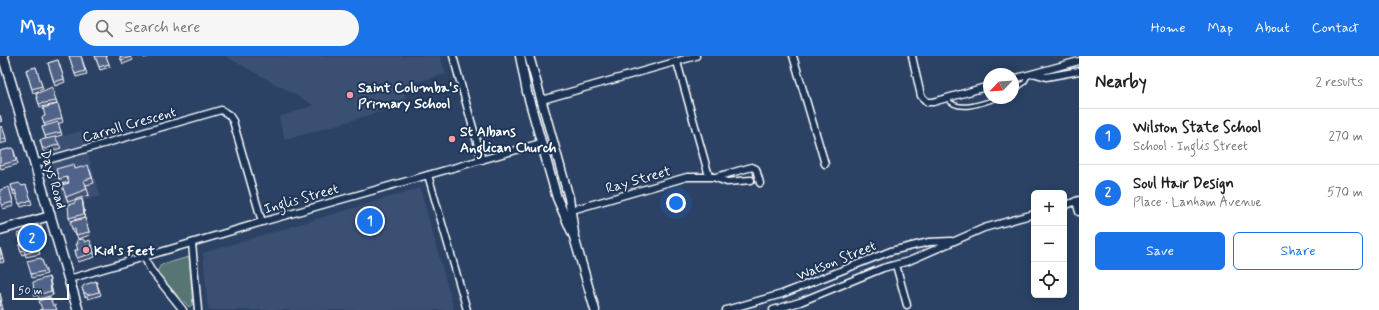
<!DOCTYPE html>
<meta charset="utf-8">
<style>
body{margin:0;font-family:Mynerve,sans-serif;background:#f6f6f6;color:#222}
.controls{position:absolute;right:12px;bottom:12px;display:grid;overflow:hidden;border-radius:6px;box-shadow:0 2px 10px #0003}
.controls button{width:36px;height:36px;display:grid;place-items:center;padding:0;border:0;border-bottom:1px solid #e0e0e0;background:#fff;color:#222;font:20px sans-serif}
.compass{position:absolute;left:983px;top:12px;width:36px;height:36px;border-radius:50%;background:#fff;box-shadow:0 2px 10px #0003;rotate:245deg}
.scale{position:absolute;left:12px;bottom:10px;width:57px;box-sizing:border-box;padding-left:4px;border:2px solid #fff;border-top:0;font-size:11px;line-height:14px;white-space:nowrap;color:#fff;-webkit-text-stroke:3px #1d3557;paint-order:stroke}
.you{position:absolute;left:676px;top:147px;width:14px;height:14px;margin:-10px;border:3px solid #fff;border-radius:50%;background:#1a73e8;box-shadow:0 0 0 6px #1a73e833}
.badge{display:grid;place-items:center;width:26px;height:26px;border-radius:50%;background:#1a73e8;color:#fff;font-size:13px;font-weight:700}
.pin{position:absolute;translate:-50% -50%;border:2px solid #fff;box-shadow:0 1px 4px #0006}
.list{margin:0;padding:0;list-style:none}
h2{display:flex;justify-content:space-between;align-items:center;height:52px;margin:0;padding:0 16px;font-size:17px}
h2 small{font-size:13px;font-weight:400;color:#767676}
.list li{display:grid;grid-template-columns:26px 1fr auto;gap:12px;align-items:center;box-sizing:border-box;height:56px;padding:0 16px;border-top:1px solid #e0e0e0}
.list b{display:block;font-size:15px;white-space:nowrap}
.list p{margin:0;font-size:13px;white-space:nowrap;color:#767676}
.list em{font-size:13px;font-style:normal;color:#767676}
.actions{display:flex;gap:8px;padding:12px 16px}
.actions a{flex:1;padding:9px 0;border:1px solid #1a73e8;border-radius:6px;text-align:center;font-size:14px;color:#1a73e8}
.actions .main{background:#1a73e8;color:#fff}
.icon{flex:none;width:22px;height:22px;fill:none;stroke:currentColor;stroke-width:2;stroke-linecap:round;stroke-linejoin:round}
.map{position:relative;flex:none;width:1079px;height:254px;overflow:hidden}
header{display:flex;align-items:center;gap:24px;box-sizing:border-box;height:56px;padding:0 20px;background:#1a73e8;color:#fff}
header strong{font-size:19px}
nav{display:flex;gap:22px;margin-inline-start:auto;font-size:14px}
.search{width:280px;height:36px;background:#f6f6f6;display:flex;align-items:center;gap:10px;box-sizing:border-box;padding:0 14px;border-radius:22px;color:#767676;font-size:15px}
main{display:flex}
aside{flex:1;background:#fff}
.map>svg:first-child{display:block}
.built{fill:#3a5073}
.green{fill:#567573;stroke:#aabab9}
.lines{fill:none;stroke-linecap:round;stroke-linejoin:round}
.service-casing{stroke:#fff;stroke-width:6}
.minor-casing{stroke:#fff;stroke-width:9}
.tertiary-casing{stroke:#fff;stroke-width:11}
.secondary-casing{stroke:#fff;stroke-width:12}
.service{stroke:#1d3557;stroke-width:3}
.minor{stroke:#1d3557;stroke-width:6}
.tertiary{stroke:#1d3557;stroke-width:8}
.secondary{stroke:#1d3557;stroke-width:9}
.wall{fill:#465576;stroke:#fff}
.shaded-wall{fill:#394560;stroke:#fff}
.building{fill:#516389;stroke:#fff}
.poi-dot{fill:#ff9aa2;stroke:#1d3557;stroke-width:1.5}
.labels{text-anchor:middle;stroke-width:4;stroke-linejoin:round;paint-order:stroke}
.poi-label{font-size:14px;font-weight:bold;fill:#fff;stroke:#1d3557;text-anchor:start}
.street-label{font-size:14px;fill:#fff;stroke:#1d3557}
</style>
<header>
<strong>Map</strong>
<div class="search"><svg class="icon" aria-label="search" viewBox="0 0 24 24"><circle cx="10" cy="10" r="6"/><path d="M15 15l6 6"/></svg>Search here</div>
<nav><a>Home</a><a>Map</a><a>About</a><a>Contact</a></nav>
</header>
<main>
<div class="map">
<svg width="1079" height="254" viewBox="0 0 1079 254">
<rect width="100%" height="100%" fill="#2b4265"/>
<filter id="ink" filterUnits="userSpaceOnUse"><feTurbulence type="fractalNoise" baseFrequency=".025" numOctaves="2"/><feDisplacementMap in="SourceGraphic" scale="8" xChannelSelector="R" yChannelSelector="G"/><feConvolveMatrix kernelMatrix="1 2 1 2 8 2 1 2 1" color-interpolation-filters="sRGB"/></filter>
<g filter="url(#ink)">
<g class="built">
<path d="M225 0H440L446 18 402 30 407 48 285 84 279 61 314 49Z"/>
<path d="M81 75 100 140 60 152 41 86Z"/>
<path d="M420 132 454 254H208L203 197Z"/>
</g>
<path class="green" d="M189 201 193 248 189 251 156 217 161 209Z"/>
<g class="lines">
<g class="service-casing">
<g id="service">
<path d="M1013 35 1024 27 1028 20"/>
<path d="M947 42C957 58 983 47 998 42"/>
</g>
</g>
<g class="minor-casing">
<g id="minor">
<path d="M453 0 482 104"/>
<path d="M793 0 825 108"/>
<path d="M912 0 921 40 927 46H933L989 30"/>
<path d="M677 6 709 120"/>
<path d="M1036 18 1046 21 1079 15"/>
<path d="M1013 23 1079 5"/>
<path d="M542 44 696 0"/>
<path d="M34 108 221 54 229 59 233 65 262 166"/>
<path d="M428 119 467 254"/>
<path d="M713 121 727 126 751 124"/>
<path d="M1076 145 1079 156"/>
<path d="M1064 150 1079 144"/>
<path d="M572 154 687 121H716L752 111 756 113 760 127"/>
<path d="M192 187 198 254"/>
<path d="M145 202 150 213 183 254"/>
<path d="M896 209 907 249"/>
<path d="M69 223 262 166 541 87"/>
<path d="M726 254 782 238 891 195 929 186 951 185"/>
<path d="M773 254 800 246 883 212 909 205 984 172 1034 158"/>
</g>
</g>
<g class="tertiary-casing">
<g id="tertiary">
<path d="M520 0 527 36 557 142 574 181 595 254"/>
<path d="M529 0 569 142 574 177"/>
<path d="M0 174 50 160"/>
</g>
</g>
<g class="secondary-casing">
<path id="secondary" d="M3 0 78 254"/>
</g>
<use href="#service" class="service"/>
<use href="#minor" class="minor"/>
<use href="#tertiary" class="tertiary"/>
<use href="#secondary" class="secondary"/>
</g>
<g class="wall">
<path d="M69 0H81L87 18 76 21Z"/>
<path d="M95 0H106L110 11 100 14Z"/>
<path d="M120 0H131L133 4 123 8Z"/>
<path d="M143 0H151L144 2Z"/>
<path d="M58 4 65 26 55 30 48 7Z"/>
<path d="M36 11 43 33 33 37 26 14Z"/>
<path d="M53 35 57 48 59 52 63 66 58 68 62 79 55 81 61 92 46 97 43 95 40 84 46 83 42 71 45 70 42 61 45 60 57 48 40 51 36 38Z"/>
<path d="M0 59 2 65 0 66Z"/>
<path d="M2 70 7 86 0 88V71Z"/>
<path d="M13 92 18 108 1 113 0 110V95Z"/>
<path d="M75 113 90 114 94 127 86 129 89 139 68 146 66 141 69 127V126L60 128 59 123Z"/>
<path d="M11 129 22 130 26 129 32 148 21 151 16 138 14 139Z"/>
<path d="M10 135 14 150 3 153 2 149Z"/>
<path d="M82 143 83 147 85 161 70 165 69 162 75 147Z"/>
<path d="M85 162 90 179 78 183 76 177H74L72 173Z"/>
<path d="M41 170 45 183 36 186 40 198 26 201 25 198 22 199 19 189H22L18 178Z"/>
<path d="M85 186 92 188 95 201 78 206 75 194H78Z"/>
<path d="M0 192 4 206 0 207Z"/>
<path d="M41 202 47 218 32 222 31 218Z"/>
<path d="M49 221 50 225 53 239 39 243 38 239 35 240 34 236Z"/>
<path d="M96 225 101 239 88 243 87 240 85 241 82 232Z"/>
<path d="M0 237 2 245 1 246 3 253 0 254Z"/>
</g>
<g class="shaded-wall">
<path d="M82 143 83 147 85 161 84 158Z"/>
<path d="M49 221 50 225 53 239 51 235Z"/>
</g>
<g class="building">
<path d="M69 0H81L85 15 75 18Z"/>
<path d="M95 0H106L109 8 99 11Z"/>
<path d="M120 0H131V1L121 4Z"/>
<path d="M58 4 64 23 54 26 48 7Z"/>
<path d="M36 11 42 30 32 33 26 14Z"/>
<path d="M52 31 56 45 39 48 36 38Z"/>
<path d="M58 48 62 62 44 68 42 61 45 60 43 52Z"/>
<path d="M58 66 61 76 45 80 42 71Z"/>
<path d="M2 70 6 82 0 84V71Z"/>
<path d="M55 81 59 88 45 93 42 91 40 84Z"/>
<path d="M13 92 16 105 0 109V95Z"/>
<path d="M74 108 75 113 88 109 92 122 84 124 87 133 66 141 62 129 69 127 67 121 59 123 56 113Z"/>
<path d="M19 127 22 130 26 129 31 144 19 148 15 134 13 135 11 129Z"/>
<path d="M9 131 13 146 2 149 0 142V134Z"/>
<path d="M82 143 84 158 69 162 68 149 75 147V145Z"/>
<path d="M85 162 89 176 76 179 75 173H72L70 166Z"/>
<path d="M41 170 44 179 21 186 18 178Z"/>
<path d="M83 183 85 186 90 184 94 197 77 202 75 194H78L76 188H78L77 184Z"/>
<path d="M36 185 38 194 25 198 24 194 21 195 19 189Z"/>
<path d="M0 193 3 202 0 203Z"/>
<path d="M41 202 46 215 31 218 27 205Z"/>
<path d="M49 221 51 235 38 239 37 235 34 236 33 226Z"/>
<path d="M96 225 99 236 87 239 86 237H84L82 232 84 229Z"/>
<path d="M50 241 53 250 55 249 57 254H39L42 253 39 245Z"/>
<path d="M0 244 2 249 0 250Z"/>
</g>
</g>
<g class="poi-dot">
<circle cx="350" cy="39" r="4"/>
<circle cx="452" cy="83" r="4"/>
<circle cx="86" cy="194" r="4"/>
</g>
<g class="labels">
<g class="poi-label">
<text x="358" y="36">Saint Columba's<tspan x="358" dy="16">Primary School</tspan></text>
<text x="460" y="80">St Albans<tspan x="460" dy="16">Anglican Church</tspan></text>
<text x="94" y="199">Kid's Feet</text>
</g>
<g class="street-label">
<text transform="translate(129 68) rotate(-16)" y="5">Carroll Crescent</text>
<text transform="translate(54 123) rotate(74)" y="5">Days Road</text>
<text transform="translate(638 123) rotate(-16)" y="5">Ray Street</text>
<text transform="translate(301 142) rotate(-16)" y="5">Inglis Street</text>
<text transform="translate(836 204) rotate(-22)" y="5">Watson Street</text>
</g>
</g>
</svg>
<div class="controls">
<button>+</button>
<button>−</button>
<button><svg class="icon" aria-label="locate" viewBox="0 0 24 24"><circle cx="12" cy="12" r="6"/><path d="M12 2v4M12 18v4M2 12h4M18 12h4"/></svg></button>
</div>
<svg class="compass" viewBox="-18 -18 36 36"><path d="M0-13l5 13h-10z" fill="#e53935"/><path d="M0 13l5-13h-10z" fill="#767676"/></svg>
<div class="scale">50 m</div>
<div class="you"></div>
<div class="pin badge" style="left:370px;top:165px">1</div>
<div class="pin badge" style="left:32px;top:182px">2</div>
</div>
<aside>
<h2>Nearby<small>2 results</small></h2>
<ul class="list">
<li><span class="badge">1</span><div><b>Wilston State School</b><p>School · Inglis Street</p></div><em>270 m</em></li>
<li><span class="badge">2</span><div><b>Soul Hair Design</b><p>Place · Lanham Avenue</p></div><em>570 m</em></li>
</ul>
<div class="actions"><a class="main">Save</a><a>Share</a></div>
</aside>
</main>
